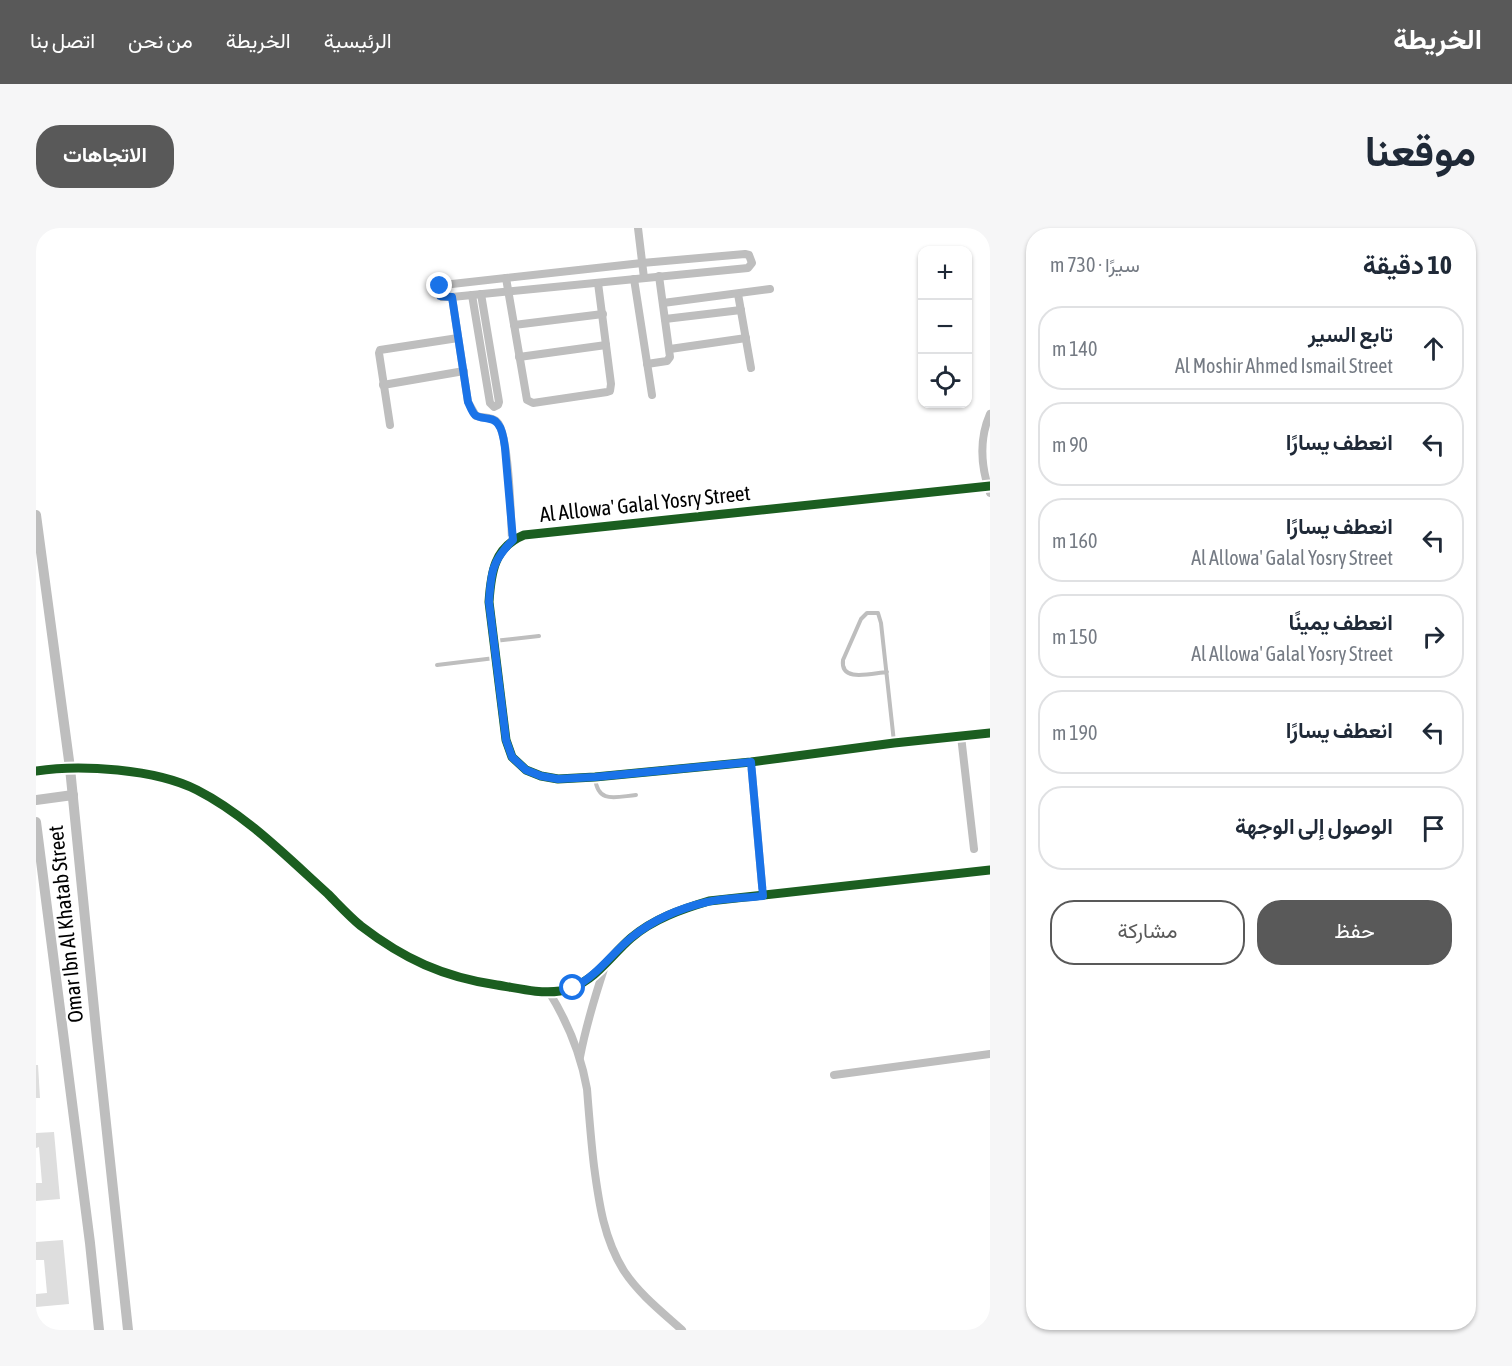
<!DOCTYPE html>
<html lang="ar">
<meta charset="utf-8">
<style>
body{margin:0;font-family:"Asap Condensed",Vazirmatn,sans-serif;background:#f6f6f7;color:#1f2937;direction:rtl}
.controls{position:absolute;right:18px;top:18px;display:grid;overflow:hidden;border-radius:12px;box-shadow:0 2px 4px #0004}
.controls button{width:54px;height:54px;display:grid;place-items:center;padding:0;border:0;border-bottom:2px solid #e0e1e3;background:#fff;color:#1f2937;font:30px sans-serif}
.stop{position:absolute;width:18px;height:18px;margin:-14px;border:4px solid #1a73e8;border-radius:50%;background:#fff}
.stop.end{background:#1a73e8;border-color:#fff;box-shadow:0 2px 6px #0008}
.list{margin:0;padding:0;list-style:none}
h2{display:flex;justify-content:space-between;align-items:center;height:78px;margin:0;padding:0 24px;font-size:26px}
h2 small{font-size:20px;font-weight:400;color:#747a83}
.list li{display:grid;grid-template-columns:39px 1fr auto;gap:18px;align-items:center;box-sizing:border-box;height:84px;margin:0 12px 12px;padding:0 12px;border:2px solid #e0e1e3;border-radius:24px}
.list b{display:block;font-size:22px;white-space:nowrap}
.list p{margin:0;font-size:20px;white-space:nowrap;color:#747a83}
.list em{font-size:20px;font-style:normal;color:#747a83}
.actions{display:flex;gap:12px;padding:18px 24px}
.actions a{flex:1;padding:14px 0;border:2px solid #595959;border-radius:24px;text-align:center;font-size:21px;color:#595959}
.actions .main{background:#595959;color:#fff}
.icon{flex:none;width:33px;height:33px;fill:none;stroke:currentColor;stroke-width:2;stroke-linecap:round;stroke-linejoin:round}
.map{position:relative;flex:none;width:954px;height:1102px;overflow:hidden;direction:ltr;border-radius:24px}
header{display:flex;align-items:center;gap:36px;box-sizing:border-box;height:84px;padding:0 30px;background:#595959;color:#fff}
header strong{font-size:28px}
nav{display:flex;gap:33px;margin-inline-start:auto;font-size:21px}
.intro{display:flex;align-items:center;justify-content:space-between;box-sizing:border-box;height:144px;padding:0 36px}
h1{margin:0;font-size:42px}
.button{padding:15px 27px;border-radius:24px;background:#595959;color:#fff;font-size:21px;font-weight:700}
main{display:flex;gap:36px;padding:0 36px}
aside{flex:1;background:#fff;border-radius:24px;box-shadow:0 2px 4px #0004}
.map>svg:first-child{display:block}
.building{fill:#dedede}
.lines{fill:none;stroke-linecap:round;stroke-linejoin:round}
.service{stroke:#bebebe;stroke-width:4}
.minor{stroke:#bebebe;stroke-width:8}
.tertiary{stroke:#bebebe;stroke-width:10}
.cycleway-casing{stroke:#fff;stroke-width:13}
.cycleway{stroke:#1b5e20;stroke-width:9}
.route{stroke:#1a73e8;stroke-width:8}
.labels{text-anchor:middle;stroke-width:4.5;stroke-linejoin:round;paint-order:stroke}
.street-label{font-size:21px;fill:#000;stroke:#fff}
</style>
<header>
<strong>الخريطة</strong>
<nav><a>الرئيسية</a><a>الخريطة</a><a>من نحن</a><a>اتصل بنا</a></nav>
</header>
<div class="intro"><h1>موقعنا</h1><a class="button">الاتجاهات</a></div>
<main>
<aside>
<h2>10 دقيقة<small>سيرًا · 730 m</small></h2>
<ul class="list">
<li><svg class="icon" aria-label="ahead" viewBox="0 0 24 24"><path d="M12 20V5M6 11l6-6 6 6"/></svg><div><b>تابع السير</b><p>Al Moshir Ahmed Ismail Street</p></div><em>140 m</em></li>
<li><svg class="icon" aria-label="left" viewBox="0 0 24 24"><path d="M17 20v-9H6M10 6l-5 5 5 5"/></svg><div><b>انعطف يسارًا</b></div><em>90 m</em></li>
<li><svg class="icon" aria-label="left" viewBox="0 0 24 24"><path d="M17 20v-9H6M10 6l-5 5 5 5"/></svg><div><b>انعطف يسارًا</b><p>Al Allowa' Galal Yosry Street</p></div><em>160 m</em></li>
<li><svg class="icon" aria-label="right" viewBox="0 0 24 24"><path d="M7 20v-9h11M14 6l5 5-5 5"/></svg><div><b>انعطف يمينًا</b><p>Al Allowa' Galal Yosry Street</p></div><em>150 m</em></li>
<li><svg class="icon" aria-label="left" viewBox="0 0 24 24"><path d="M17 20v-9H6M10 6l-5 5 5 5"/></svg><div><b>انعطف يسارًا</b></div><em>190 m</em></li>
<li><svg class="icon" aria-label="arrive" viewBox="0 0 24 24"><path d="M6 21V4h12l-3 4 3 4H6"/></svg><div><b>الوصول إلى الوجهة</b></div></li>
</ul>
<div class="actions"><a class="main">حفظ</a><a>مشاركة</a></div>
</aside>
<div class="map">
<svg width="954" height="1102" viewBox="0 0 954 1102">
<rect width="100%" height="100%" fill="#fff"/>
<g class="building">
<path d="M0 837H2L4 870H0Z"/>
<path d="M18 904 24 971 0 973V955H6L3 919 0 920V905Z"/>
<path d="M27 1012 33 1076 0 1079V1066L11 1065 8 1032H0V1014Z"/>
</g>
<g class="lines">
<g class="service">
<path d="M458 413 503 408"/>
<path d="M401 437 459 430"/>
<path d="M851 444C836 445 804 455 807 432L825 391 831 385H842L845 395 858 514"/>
<path d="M559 550C562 576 579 569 600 567"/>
</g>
<g class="minor">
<path d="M602 0 608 50"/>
<path d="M709 26 713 27 716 35 712 40 416 69H406L402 64 403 59 407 57 606 35Z"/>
<path d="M470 50 491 172 497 175 571 164 574 163 575 156 562 55"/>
<path d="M598 51 616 167"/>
<path d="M702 66 715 140"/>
<path d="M436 67 454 175 458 179 462 177 463 174 445 66"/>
<path d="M416 69 432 174 440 188C447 190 458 189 462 195 473 209 475 290 476 312"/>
<path d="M627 75 734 61"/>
<path d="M629 91 705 82"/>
<path d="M478 97 567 86"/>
<path d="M634 121 710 110"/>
<path d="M483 129 570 117"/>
<path d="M611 136 631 133 634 129 623 48"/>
<path d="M347 157 428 143"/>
<path d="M954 186C943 211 945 239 954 265"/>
<path d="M354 197 343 125 344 122 422 110"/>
<path d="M954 258 488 307C458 319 455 345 453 374L470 512 476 529 490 542 505 548 522 551 559 549 715 534 858 515 954 505"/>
<path d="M925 508 938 621"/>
<path d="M715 534 727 668"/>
<path d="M513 764C531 793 545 827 551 861 553 887 555 913 558 938 563 976 568 1011 588 1043 603 1066 626 1084 646 1102"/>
<path d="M544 829C550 798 559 768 569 738"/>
<path d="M798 847 954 826"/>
</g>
<g class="tertiary">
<path d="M0 287 34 540 61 811 92 1102"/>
<path d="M0 543C44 536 120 541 161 562 210 587 251 629 292 666 303 677 313 688 325 698 368 731 407 749 461 757 481 760 503 766 524 763 555 759 573 729 595 710 617 691 646 681 673 673L954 642"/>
<path d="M0 572 37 567"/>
<path d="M0 594 54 1015 63 1102"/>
</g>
<g class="cycleway-casing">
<g id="cycleway">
<path d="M954 258 488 307C458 319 455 345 453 374L470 512 476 529 490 542 505 548 522 551 559 549 715 534 858 515 954 505"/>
<path d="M0 543C44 536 120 541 161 562 210 587 251 629 292 666 303 677 313 688 325 698 368 731 407 749 461 757 481 760 503 766 524 763 555 759 573 729 595 710 617 691 646 681 673 673L954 642"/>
</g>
</g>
<use href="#cycleway" class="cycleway"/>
</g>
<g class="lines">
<path class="route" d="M404 58 402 62 404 68 416 69 432 174C434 178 436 184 439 187 446 192 457 188 462 196 467 202 468 212 469 220L477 312C456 333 455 344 453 374L470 512 476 529 490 542 505 548 522 551 559 549 715 534 727 668C709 670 689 670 671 674 645 680 617 692 596 709 576 725 561 748 537 760"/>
</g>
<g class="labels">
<g class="street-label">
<text transform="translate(609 276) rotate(-6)" y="7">Al Allowa' Galal Yosry Street</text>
<text transform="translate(30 696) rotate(-96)" y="7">Omar Ibn Al Khatab Street</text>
</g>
</g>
</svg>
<div class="controls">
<button>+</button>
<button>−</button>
<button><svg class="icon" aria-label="locate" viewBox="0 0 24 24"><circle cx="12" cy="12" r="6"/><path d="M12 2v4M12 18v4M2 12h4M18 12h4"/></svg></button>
</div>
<div class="stop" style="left:537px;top:760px"></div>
<div class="stop end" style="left:404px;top:58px"></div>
</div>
</main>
